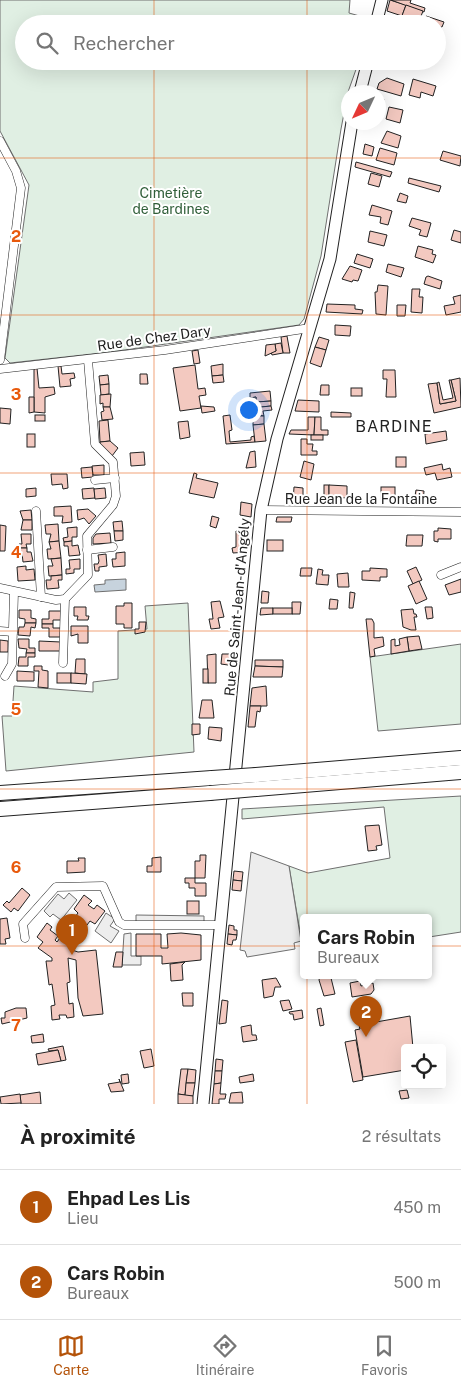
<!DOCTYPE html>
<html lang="fr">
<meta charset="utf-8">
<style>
body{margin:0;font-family:"Public Sans",sans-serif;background:#f6f6f6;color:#222}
.controls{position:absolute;right:15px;bottom:15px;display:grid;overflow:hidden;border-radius:5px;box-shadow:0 5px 20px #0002}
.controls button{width:45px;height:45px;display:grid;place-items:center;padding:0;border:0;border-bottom:1px solid #e0e0e0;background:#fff;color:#222;font:25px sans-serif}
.compass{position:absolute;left:341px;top:85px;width:45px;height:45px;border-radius:50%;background:#fff;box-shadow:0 5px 20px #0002;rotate:226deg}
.you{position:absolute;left:248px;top:409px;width:18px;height:18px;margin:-12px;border:4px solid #fff;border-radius:50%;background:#1a73e8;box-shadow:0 0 0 8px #1a73e833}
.badge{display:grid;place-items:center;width:32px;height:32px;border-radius:50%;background:#b45309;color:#fff;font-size:16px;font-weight:700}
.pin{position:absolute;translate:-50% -41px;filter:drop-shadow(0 1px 2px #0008)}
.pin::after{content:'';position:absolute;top:26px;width:18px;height:15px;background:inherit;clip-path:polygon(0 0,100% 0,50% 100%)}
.popup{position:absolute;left:300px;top:914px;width:132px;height:65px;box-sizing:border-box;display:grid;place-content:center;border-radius:5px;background:#fff;filter:drop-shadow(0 1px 4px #0005);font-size:16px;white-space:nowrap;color:#767676}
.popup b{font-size:19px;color:#222}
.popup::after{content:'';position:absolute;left:50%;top:100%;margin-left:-10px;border:10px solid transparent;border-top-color:#fff}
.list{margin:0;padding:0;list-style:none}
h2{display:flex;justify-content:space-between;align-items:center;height:65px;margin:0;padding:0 20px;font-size:21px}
h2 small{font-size:16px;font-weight:400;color:#767676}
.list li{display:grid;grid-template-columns:32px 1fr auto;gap:15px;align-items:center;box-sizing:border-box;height:75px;padding:0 20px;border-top:1px solid #e0e0e0}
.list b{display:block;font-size:19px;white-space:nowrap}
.list p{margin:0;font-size:16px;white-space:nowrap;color:#767676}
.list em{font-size:16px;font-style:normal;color:#767676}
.icon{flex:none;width:28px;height:28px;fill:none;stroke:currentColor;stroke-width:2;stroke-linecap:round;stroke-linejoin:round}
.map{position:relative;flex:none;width:461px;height:1104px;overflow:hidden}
.search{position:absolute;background:#fff;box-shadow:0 5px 20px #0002;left:15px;right:15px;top:15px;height:55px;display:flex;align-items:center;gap:12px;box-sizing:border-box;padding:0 18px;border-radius:28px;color:#767676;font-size:19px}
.sheet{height:215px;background:#fff}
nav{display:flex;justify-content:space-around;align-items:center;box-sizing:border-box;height:70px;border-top:1px solid #e0e0e0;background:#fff;font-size:14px;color:#767676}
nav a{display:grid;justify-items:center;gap:2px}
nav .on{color:#b45309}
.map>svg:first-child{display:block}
.green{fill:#e0efe3;stroke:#6f6f6f}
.parking{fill:#ededed;stroke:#6f6f6f}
.water{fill:#c7d3dd;stroke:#6f6f6f}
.building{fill:#f3c9c0;stroke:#222}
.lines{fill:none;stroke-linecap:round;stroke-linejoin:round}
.street-casing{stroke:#222;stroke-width:9}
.secondary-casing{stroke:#222;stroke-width:13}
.highway-casing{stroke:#222;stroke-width:16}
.street{stroke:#fff;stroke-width:8}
.secondary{stroke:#fff;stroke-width:11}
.highway{stroke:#fff;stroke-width:14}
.highway-bridge-casing{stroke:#222;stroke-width:16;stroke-linecap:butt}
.highway-bridge{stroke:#fff;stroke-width:14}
.grid{fill:none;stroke:#e8590c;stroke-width:1;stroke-opacity:0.55}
.labels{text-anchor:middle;stroke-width:4;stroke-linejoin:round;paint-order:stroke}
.park-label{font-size:14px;fill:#2f5e38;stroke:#fff}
.street-label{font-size:14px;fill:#222;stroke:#fff}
.quarter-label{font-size:16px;letter-spacing:1px;fill:#222;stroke:#fff}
.grid-label{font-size:16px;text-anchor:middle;font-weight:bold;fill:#e8590c;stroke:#fff;stroke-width:4;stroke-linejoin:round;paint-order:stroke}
</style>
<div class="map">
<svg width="461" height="1104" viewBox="0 0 461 1104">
<rect width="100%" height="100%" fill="#fff"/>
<g class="green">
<path d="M0 0H350L349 13 370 19 368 24H24V61H359L348 92 341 129 321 256 304 319 299 325 110 352 10 363 5 358 29 185 0 131Z"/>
<path d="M188 603 194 752 6 771 2 716H12L14 686 93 692V682L118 679V631L147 629 145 606Z"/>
<path d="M461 644V724L378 731 370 657Z"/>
<path d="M461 796V932L429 937 428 918H304L303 950 289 866 308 873 390 858 384 807 242 819V809Z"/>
</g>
<g class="parking">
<path d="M251 852 289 866 301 941 294 943 295 949 247 957 245 951 240 950Z"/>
<path d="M69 893 77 900 61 920 53 914 50 917 44 911 58 894 64 899Z"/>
<path d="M106 913 115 919 110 926 119 931 111 943 95 931Z"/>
<path d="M136 915 204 916V925L136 924Z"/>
<path d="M131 933V956H141V965H122L124 934Z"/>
</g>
<path class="water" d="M126 579V590L95 592 94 585 105 584V580Z"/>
<g class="building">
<path d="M390 0 406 5 402 16 387 11Z"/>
<path d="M391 0H411L410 3 425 8 424 12Z"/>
<path d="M406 5 423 11 418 24 400 21Z"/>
<path d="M426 16 444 22 442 27H437V24H424Z"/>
<path d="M387 78 404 84 401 96 377 89 379 83Z"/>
<path d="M413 79 436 86 433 96 421 92 420 98 409 95Z"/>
<path d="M378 96 384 99 378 121Z"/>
<path d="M389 107 403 110 400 123 386 119Z"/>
<path d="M387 131 401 136 398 148 381 143Z"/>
<path d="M365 144 374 147 372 156 363 154Z"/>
<path d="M380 148 397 153 394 165 376 160Z"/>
<path d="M443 151 461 156 460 166 440 160Z"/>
<path d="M356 162 392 172 390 177 355 167Z"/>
<path d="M371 173 382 176 379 187 368 184Z"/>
<path d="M409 178 441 186 439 192 408 183Z"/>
<path d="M400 193 408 196 406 203 397 201Z"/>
<path d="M372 205 392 211 388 225 380 223 381 217 369 215Z"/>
<path d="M412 218 431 223 427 237 419 235 421 230 409 226Z"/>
<path d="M454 230 461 232V243L451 240Z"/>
<path d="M370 231 387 235 384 246 368 242Z"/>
<path d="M418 246 433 250 432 254 436 255 433 263 415 257Z"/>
<path d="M357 254 373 259 370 268 354 263Z"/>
<path d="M388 264 404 268 401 277 386 272Z"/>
<path d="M350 266 362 270 358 281 353 280 352 282 342 279Z"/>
<path d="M428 276 442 281 440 289 424 284 426 277Z"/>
<path d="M378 285 388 286 386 315 376 314 375 292H377Z"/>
<path d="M412 289H420L419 297H423L422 313 411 312Z"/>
<path d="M461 295V312L446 315 444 306 455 304 453 297Z"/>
<path d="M327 304 355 305V309L363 310 362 314 326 312Z"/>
<path d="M397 305H406L405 316H397Z"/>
<path d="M335 325 351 326 350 336 335 335Z"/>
<path d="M287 336 290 353H283L281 337Z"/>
<path d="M319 337 329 340 326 350 315 347Z"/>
<path d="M281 343 283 353 272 355 271 352 276 351 275 344Z"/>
<path d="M275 344 276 351 265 356 266 345Z"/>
<path d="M315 347 326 350 321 367 310 363Z"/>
<path d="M198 350 200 363 194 364 192 351Z"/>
<path d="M223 364V375L212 376 211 366Z"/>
<path d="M195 365 198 389 205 388 206 395 199 396 201 408 180 411 173 368Z"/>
<path d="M58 366H61L62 374 74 373 75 378 70 379 71 386 60 387Z"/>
<path d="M37 368 39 388 54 387 55 394 45 397V413L34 412V369Z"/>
<path d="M383 370H395L396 397H386L387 379H383Z"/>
<path d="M140 374H147L148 384H140Z"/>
<path d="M108 375 109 384 100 385 99 376Z"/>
<path d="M223 375 224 382 213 383 212 376Z"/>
<path d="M460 378 461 407 434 413 428 384 437 383 440 404 456 401 451 380Z"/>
<path d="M449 380H451L456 401 440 404 437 383 439 382 443 400 453 398Z"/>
<path d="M109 384V394L101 395 100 385Z"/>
<path d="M321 385H329V395H320Z"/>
<rect x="351" y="388" width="11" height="8"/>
<path d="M270 391 271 401 256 402V397L250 398V393Z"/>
<path d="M111 394 110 407H103V403L100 404V395Z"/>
<path d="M29 397H34V412L29 413Z"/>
<path d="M256 397V402L271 401V406L251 408 250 398Z"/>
<path d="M298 400 319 401V412L295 411Z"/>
<path d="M201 406 214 407 215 411 202 413Z"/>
<path d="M271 406 272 410 263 411 264 416 252 414 251 408Z"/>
<path d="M103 407H110L113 419 102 420 101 412 104 411Z"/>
<path d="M0 408 11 409 10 424 0 423Z"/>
<path d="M331 412 351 413V417H331Z"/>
<path d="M258 414V416H264V424L253 425V421H248L247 415Z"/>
<rect x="35" y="415" width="10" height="6"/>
<path d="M230 415 232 430 229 431 230 442 251 440V437L254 436 255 442 226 444 223 416Z"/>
<path d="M308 417H315L314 435 289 434 291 430H308Z"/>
<path d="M315 417H321V430H328V435H314Z"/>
<path d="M108 420 110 441 100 442 99 421Z"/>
<path d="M188 421 190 437 180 439 178 422Z"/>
<path d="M264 424 266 441 255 442 253 425Z"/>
<path d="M446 431 447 440 426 444 425 434Z"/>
<rect x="27" y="434" width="8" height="13"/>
<rect x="311" y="435" width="12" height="5"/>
<path d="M301 439H307V444H313L312 451H317V455H301Z"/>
<path d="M110 441 118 448 112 456 100 446V442Z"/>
<path d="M255 451 256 467 246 468 250 452Z"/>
<path d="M144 452 145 465 131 466 130 453Z"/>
<rect x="396" y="457" width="10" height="10"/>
<path d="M304 461 314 464 311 480 300 477Z"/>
<path d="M442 464 443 470 450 468 452 477 437 480 435 473 426 475 424 468Z"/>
<path d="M104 465V475H93L92 466Z"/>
<path d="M92 467 93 477 82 478 81 468Z"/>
<path d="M194 473 197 474 196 478 218 483 214 498 189 493Z"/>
<path d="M51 474H67L68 488 63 489 62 484 52 485Z"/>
<rect x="324" y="485" width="5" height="12"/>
<path d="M329 485 347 486V498L329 497Z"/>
<path d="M294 487 303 488V504L293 503Z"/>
<rect x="381" y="487" width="14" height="12"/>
<path d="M36 488V496L26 497V489Z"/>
<path d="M94 488 95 498 83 499 82 489Z"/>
<path d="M105 488 106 498 95 499 94 489Z"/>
<path d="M416 490 424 491 423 503 414 502Z"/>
<path d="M241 502 252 504 251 517 240 515Z"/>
<path d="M71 506 72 522 62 523 63 516H54V507Z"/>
<path d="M88 509 96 516 89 524 84 518 78 520 77 510Z"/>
<path d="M31 510 32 520H23L20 511Z"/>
<path d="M212 516 219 518 216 528 210 526Z"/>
<path d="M277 517H292L291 522H276Z"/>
<path d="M23 520H32V530H21Z"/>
<path d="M122 521 123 531H114L113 522Z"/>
<path d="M58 524 59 541 49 542 51 534H46L45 525Z"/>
<path d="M0 525 6 526 5 551H0Z"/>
<path d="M77 527V537H72V541L64 542 63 538 68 537 67 528Z"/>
<path d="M438 528 451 529V539H438V542L434 541V531H438Z"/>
<path d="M114 531H123V540L115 541Z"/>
<path d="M236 531 249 532 247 552 233 553 232 548 236 547Z"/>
<path d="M110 533 111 543 93 544V538L96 534Z"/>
<path d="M21 534H31V544H26L27 548H19V544H22Z"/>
<path d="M407 535H423L422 546H406Z"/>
<rect x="267" y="540" width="16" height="11"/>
<path d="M59 541 61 558 48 559 47 549H51L49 542Z"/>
<path d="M72 541V546L78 545 80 555 69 556 68 546H64V542Z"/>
<path d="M19 548H27V552H31L33 561 23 562 22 553H19Z"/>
<path d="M125 552V566L113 567 112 559H116V553Z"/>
<path d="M106 554 107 566 99 567V571H95L94 564H98L99 561 98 555Z"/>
<path d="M61 558 62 575 49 576 48 566H53L51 559Z"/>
<path d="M80 559V569H74V573L66 574V569H70L69 560Z"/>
<path d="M26 566V570L34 569 35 580 18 581 17 567Z"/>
<path d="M416 567 422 580 413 584 407 571Z"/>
<path d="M301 568H312L311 576H300Z"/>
<path d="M370 568 387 569V577H380V581L362 580V571H370Z"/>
<path d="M318 569 323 570 322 575H329L328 585 316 584Z"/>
<path d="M348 573 349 587H338L337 574Z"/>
<path d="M62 575V580H58L59 588 47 589 46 580H51V576Z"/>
<path d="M461 579V592L449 595 445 585Z"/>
<path d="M419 581 427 599 416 604 408 586Z"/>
<path d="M262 591 269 592 268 603H261Z"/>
<path d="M350 592 355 593 353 608H349Z"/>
<path d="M330 599 338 600 337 609H329Z"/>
<path d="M220 601 224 617 218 618 220 628 211 629 209 619H213L211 602Z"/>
<path d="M292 602H301L300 614H292Z"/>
<path d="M124 603H132V628H124V624H116V606H124Z"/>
<path d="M74 607H86V616H89L88 620H77L78 616H74Z"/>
<path d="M425 607H432L433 618 427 619Z"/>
<path d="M261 608H273V614L260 615Z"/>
<rect x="273" y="608" width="19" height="6"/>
<path d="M413 609 414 614H416L417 617H414L416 630H411L403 627 401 610Z"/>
<path d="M19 610H31V618L36 619V623H25V619L19 618Z"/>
<path d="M49 611H61V620H53V624H42V619H49Z"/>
<path d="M366 619H372L374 623V638L383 637 384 646 374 649 375 656 370 657Z"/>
<path d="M139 622H146L145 632 135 634V629H139Z"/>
<path d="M25 623H36L35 628 31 627 30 636 18 635 19 627H24Z"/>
<path d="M42 624H53V628H61V637H49V628H42Z"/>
<path d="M71 626H88V643H78V634L71 636Z"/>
<path d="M419 636 422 649 409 651 407 637Z"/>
<path d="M407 637 409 651 391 654V640L395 639V646L400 645 399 639Z"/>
<path d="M18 639H29V648H35V653H26L27 649 19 648Z"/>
<path d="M0 640 8 641V652H0Z"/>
<path d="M39 641 61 642 60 651H39Z"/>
<path d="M26 653H35V657H28V666H18L19 657H26Z"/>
<path d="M216 654V683H208L207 655Z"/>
<path d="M222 654H237L235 666 221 664Z"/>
<path d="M76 659H85V674L75 673Z"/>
<path d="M255 660H283V667L255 666Z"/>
<path d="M34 666H42V670L48 671V688L38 687 39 671H34Z"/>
<path d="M255 666 283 667 282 677H253Z"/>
<rect x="203" y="669" width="5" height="14"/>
<path d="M17 671 34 672V681H17Z"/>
<rect x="57" y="673" width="14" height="10"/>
<path d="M71 673 87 674 86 684 71 683Z"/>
<path d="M266 686 267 706H250L252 688Z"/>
<path d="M202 700H212L214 718H199Z"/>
<path d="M250 706H261L260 712 257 711 255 727H248Z"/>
<path d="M192 724H200V734L192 735Z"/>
<path d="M209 727 222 728 221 741 208 739Z"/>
<path d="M379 825 382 845 376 846 377 850 368 851 365 826Z"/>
<path d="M200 855H206L205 878H195V861H200Z"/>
<path d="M161 857V872H147V866H152V858Z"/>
<path d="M78 858H85V872L67 873V861H79Z"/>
<path d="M234 871 243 872 242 881 233 880Z"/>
<path d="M185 878H195V883H206V896H195V888H189V883H185Z"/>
<path d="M233 880 242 881 241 891 232 890Z"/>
<path d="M22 888 30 895 18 911 14 908 11 912 3 905 7 901 9 903Z"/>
<path d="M84 895 92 901 88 905 94 909 97 905 105 911 95 924 90 921 69 949 78 952 96 950 103 1014 83 1016 78 998 76 960 68 958 70 982 67 983 69 1004 73 1003 74 1017 67 1018 66 1015H59L60 1019 52 1020 51 1006 55 1005 52 984 49 985 46 961H52V958L38 948 43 942 37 937 47 923 52 927 50 930 58 936 55 940 57 942 78 913 74 909Z"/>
<rect x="187" y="901" width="12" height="13"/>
<path d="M7 918 10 938 5 939 6 944H0V919Z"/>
<path d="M229 925 234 926V930H237V935L228 934Z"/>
<path d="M181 933 201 935V960L162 964V956H136V934H161V948H168L167 934Z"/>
<path d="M228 934 237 935 236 940H233L232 945 227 944Z"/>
<path d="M116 952H123L122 967H113Z"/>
<path d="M185 962 182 965 183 980 171 981 170 964Z"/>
<path d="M320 976H332L331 978 335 994 324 996 319 980Z"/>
<path d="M276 978 281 987H275L273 996 264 998 262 980Z"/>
<path d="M360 981 361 986 373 983 374 990 371 994 352 997 350 983Z"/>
<path d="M182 993H193V1006H183Z"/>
<path d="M222 1000 228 1001 226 1023 219 1024Z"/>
<path d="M289 1000 292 1009 283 1011 280 1001Z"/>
<path d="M16 1008H26L27 1018 2 1024 1 1018H5V1012Z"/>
<path d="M321 1008 324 1025 320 1026 317 1009Z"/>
<path d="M302 1010 303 1018 294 1020 293 1014H290L289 1012Z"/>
<path d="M372 1010 374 1020 362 1022 360 1012Z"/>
<path d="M410 1016 413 1048H405V1070L363 1077 355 1030 360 1029 359 1025Z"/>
<path d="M251 1025 252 1035H256L257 1040 243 1042 241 1027Z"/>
<path d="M43 1034 44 1042 32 1043 31 1036Z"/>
<path d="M356 1040 363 1080 353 1082 345 1042Z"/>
<path d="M63 1046 66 1060 61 1061 58 1050 49 1051 48 1049Z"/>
<path d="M151 1049 154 1066 144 1068 140 1051Z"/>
<path d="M58 1050 61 1061 38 1065 36 1054Z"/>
<path d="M216 1059 223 1060 222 1071H215Z"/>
<path d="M181 1069H188L185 1095 178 1094Z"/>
<path d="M188 1069 196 1070 195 1083H186Z"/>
<path d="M215 1071H222L221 1083 214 1084Z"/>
<path d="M128 1074 129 1083 122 1084 121 1075Z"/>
<path d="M253 1074 254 1081 240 1083 239 1077Z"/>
<path d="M119 1079 124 1091 111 1092 108 1084 120 1082Z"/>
<path d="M186 1083H195L193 1096H185Z"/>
<path d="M221 1083 220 1094H226L225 1099H219V1104H212L214 1084Z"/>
<path d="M407 1090 409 1098 401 1099 399 1091Z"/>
<path d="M40 1092 41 1104H21L20 1095Z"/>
<path d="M242 1092 243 1103H229L231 1093Z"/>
<path d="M20 1094 21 1103 1 1104 0 1097Z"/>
<path d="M178 1094 193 1096V1104H178Z"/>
</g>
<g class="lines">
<g class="street-casing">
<g id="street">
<path d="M0 141 16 171 21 188 0 360"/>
<path d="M0 369 165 350 310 328"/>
<path d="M95 480 115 478"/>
<path d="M261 510 461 512"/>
<path d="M36 511 41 597"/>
<path d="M87 550 113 547"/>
<path d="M441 575 461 567"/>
<path d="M0 588 56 600 65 599 88 575 87 536 113 505 116 496 113 462 95 444 88 360"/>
<path d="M0 631 13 632"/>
<path d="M63 663 65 599"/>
<path d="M5 676 12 664 14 592"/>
<path d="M25 938 23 924 56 887 103 886 119 922 124 925H220"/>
</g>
</g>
<g class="secondary-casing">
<g id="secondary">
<path d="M376 24 382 0"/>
<path d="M360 92 368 61"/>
<path d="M203 1104 261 510 277 439 330 259 352 122"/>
</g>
</g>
<g class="highway-casing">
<g id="highway">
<path d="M256 775 461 758"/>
<path d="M256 789 461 772"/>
<path d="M0 793 212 778"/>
<path d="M0 809 210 793"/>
</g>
</g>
<use href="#street" class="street"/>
<use href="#secondary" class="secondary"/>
<use href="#highway" class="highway"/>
<g class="highway-bridge-casing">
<g id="highway-bridge">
<path d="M212 778 256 775"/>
<path d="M210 793 256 789"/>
</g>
</g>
<use href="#highway-bridge" class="highway-bridge"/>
</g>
<path class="grid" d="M154 0V24M307 0V24M154 61V1104M307 61V1104M0 158H461M0 315H461M0 473H461M0 631H461M0 789H461M0 946H461"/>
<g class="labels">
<g class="park-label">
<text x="171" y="198">Cimetière<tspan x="171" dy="16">de Bardines</tspan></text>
</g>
<g class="street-label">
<text transform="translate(154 338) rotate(-8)" y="5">Rue de Chez Dary</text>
<text x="361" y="504">Rue Jean de la Fontaine</text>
<text transform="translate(237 607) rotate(-85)" y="5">Rue de Saint-Jean-d'Angély</text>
</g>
<g class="quarter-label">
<text x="394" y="432">BARDINE</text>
</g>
</g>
<g class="grid-label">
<text x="16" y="242">2</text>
<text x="16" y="400">3</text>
<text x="16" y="558">4</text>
<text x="16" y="715">5</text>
<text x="16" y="873">6</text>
<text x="16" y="1031">7</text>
</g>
</svg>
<div class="controls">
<button><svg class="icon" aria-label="locate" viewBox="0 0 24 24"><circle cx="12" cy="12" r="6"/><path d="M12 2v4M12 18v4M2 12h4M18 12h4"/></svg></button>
</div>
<svg class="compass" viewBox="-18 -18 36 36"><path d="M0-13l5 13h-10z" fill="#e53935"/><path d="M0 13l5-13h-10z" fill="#767676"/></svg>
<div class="you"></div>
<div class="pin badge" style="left:72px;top:955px">1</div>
<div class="pin badge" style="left:366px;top:1037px">2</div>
<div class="popup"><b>Cars Robin</b>Bureaux</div>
<div class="search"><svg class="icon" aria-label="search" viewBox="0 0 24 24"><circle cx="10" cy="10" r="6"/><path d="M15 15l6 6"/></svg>Rechercher</div>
</div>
<section class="sheet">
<h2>À proximité<small>2 résultats</small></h2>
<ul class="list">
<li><span class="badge">1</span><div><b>Ehpad Les Lis</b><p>Lieu</p></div><em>450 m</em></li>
<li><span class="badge">2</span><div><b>Cars Robin</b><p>Bureaux</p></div><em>500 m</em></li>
</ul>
</section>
<nav>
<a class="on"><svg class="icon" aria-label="map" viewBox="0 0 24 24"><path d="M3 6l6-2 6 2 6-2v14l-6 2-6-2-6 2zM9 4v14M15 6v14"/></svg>Carte</a>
<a><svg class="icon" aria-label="directions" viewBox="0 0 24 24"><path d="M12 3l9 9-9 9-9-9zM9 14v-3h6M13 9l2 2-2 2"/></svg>Itinéraire</a>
<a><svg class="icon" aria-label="saved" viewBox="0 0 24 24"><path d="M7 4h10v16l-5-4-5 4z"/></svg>Favoris</a>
</nav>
